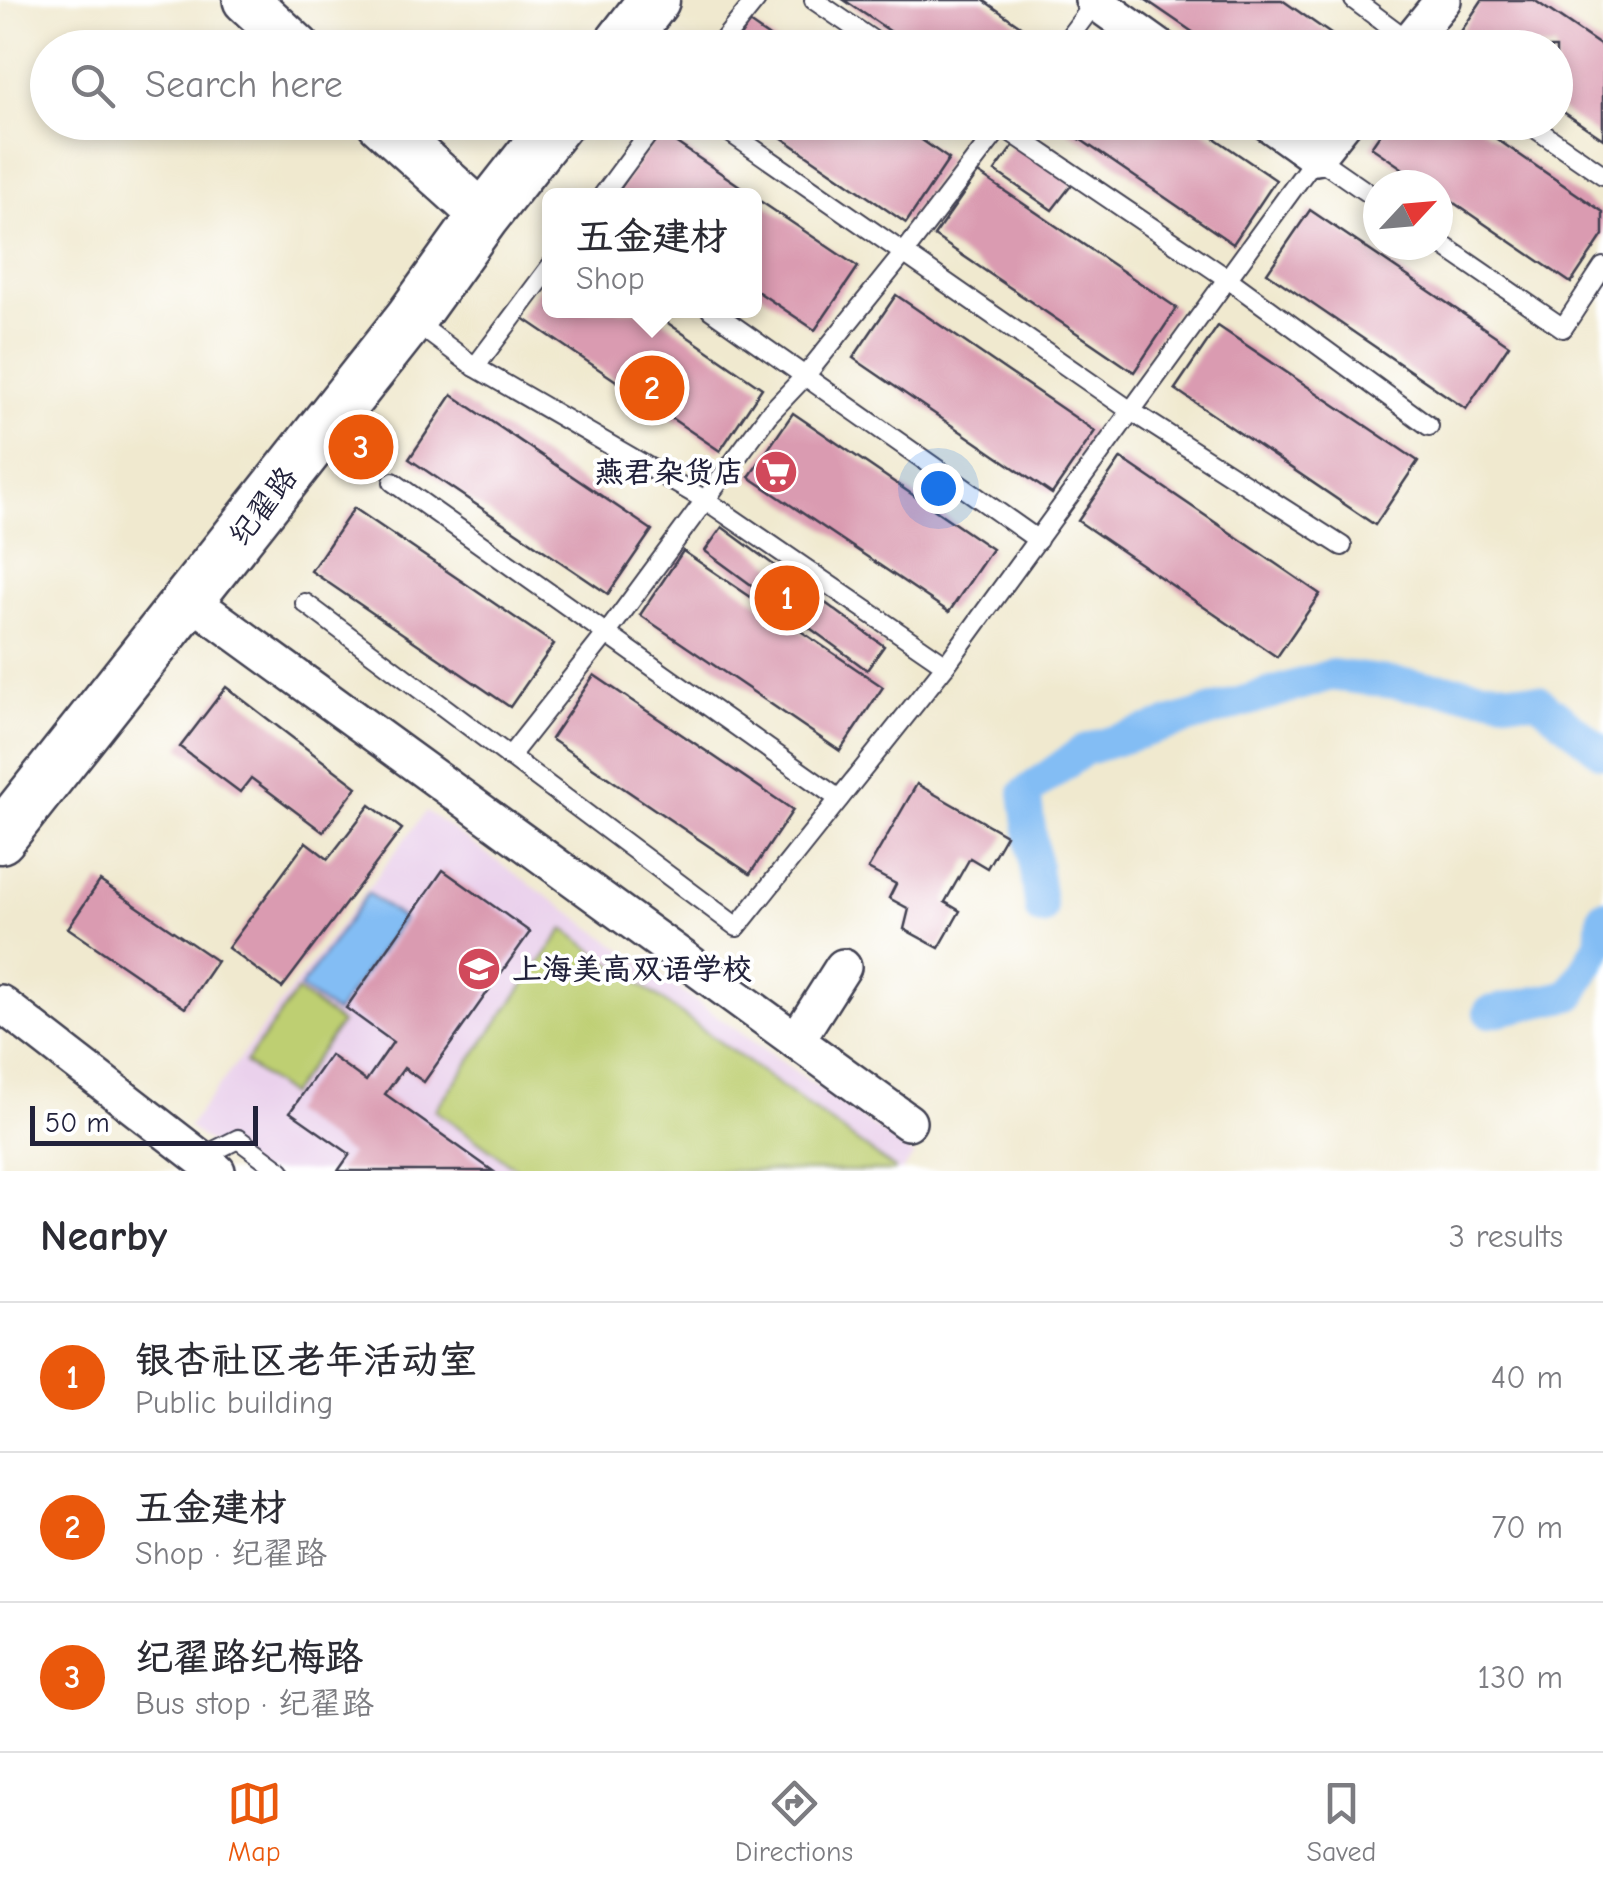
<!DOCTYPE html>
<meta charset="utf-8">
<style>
body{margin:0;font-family:"Comic Neue","LXGW WenKai TC",sans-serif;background:#f7f7f7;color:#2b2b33}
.compass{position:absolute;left:1363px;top:170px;width:90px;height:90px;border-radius:50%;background:#fff;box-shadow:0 5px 15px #0003;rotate:64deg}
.scale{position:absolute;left:30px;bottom:25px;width:228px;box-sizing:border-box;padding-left:10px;border:5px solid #22223b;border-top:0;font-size:28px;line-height:35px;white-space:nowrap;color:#22223b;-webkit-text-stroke:8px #fff;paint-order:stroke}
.you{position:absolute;left:938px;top:488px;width:35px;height:35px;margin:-25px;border:8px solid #fff;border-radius:50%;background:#1a73e8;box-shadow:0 0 0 15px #1a73e833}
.badge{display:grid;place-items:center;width:65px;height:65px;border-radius:50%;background:#ea580c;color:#fff;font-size:32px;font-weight:700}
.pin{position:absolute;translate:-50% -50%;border:5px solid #fff;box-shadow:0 2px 10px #0006}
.popup{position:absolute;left:542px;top:188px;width:220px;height:130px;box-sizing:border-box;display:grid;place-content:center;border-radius:15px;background:#fff;filter:drop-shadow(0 2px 8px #0005);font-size:32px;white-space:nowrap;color:#7c7c81}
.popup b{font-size:38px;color:#2b2b33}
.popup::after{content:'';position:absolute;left:50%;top:100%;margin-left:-20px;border:20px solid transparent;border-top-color:#fff}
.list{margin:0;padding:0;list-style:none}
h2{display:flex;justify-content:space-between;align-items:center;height:130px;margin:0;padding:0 40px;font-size:42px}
h2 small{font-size:32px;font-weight:400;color:#7c7c81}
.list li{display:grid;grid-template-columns:65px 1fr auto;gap:30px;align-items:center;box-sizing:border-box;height:150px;padding:0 40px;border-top:2px solid #e1e1e2}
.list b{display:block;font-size:38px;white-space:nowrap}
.list p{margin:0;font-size:32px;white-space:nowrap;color:#7c7c81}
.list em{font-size:32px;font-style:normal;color:#7c7c81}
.icon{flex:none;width:55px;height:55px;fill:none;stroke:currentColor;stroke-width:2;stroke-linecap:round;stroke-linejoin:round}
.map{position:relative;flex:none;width:1603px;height:1171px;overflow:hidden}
.search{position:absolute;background:#fff;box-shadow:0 5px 15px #0003;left:30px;right:30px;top:30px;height:110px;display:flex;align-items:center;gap:25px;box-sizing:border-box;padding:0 35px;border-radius:55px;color:#7c7c81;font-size:38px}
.sheet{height:580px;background:#fff}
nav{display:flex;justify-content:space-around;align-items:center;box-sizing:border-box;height:140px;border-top:2px solid #e1e1e2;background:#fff;font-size:28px;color:#7c7c81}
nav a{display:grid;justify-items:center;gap:5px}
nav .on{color:#ea580c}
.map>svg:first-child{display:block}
.built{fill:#ead1ec}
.green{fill:#becf72;stroke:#707856;stroke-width:2.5}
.water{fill:#83bdf4;stroke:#527098;stroke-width:2.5}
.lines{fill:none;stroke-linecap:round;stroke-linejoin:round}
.canal{stroke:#83bdf4;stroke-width:32}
.building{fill:#da9bb1}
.service-casing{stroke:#414051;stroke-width:22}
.minor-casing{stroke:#414051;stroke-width:40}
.tertiary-casing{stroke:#414051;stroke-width:50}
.secondary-casing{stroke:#414051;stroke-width:55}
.service{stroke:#fff;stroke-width:18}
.minor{stroke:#fff;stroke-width:35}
.tertiary{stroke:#fff;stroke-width:45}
.secondary{stroke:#fff;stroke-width:50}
.labels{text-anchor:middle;stroke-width:8;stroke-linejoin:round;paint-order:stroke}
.poi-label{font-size:30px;font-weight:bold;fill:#22223b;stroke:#fff;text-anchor:end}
.street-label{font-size:30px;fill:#22223b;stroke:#fff}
</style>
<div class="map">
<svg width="1603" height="1171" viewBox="0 0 1603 1171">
<rect width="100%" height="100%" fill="#fff"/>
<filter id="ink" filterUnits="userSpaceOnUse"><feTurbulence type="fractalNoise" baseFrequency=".01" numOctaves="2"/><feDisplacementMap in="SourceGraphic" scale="20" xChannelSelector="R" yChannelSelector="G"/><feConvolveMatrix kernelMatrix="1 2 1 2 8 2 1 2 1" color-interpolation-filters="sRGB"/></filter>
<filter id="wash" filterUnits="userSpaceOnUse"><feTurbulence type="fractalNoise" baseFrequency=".0048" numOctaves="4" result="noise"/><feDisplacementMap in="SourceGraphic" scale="40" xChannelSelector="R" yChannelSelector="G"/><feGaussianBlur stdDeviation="2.25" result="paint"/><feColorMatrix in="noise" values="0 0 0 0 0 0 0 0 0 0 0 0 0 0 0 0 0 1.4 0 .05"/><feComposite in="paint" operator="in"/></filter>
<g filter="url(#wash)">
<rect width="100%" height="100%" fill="#f0e9cf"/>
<path class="built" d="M426 811 914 1155 902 1171H248L188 1127Z"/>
<g class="green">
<path d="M564 929 895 1169 894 1171H520L435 1110Z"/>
<path d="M297 991 341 1023 289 1095 245 1063Z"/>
</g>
<path class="water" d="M368 893 403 919 336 1013 300 988Z"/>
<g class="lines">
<g class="canal">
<path d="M1041 910 1025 793 1084 750 1331 675 1539 701 1603 753"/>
<path d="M1489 1012 1571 995 1601 942 1603 915"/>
</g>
</g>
<g id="blocks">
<g class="building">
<path d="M844 0H983L1032 34 1022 48H915Z"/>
<path d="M1146 0H1282L1351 48H1216Z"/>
<path d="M1482 0H1534L1603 47V139L1556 107V48H1468L1456 39Z"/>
<path d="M749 23 785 48H733Z"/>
<path d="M759 122H896L949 159 906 223Z"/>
<path d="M1055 122H1191L1276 180 1233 244Z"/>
<path d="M1388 122H1472L1603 212V235L1571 283 1438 192V185H1427L1371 147Z"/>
<path d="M659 131 753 195H616Z"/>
<path d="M1016 142 1073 183 1052 210 995 171Z"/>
<path d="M978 173 1177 308 1134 372 934 236Z"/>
<path d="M754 197 858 267 815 330 754 289Z"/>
<path d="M1310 210 1509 345 1466 409 1267 273Z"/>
<path d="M550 272V310H649L762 388 720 451 520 316Z"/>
<path d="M896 295 1095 431 1052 494 853 358Z"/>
<path d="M1218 326 1418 461 1375 525 1175 389Z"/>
<path d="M452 395 652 530 608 594 409 459Z"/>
<path d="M793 413 992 549 949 612 749 477Z"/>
<path d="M1121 458 1320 594 1277 657 1078 521Z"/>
<path d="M354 508 554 644 510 707 311 571Z"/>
<path d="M722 527 884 646 867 670 705 551Z"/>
<path d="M683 551 883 687 840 751 640 615Z"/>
<path d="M594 675 793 810 750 874 551 739Z"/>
<path d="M226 687 357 787 323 832 251 778 240 792 180 747Z"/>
<path d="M917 784 1006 835 987 868 970 858 945 902 960 911 939 948 904 929 909 909 889 898 896 884 868 869Z"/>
<path d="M370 805 402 829 282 988 228 948 306 842 328 859Z"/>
<path d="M443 870 530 932 424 1082 404 1068 385 1094 493 1171H338L350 1154 290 1112 330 1055 366 1081 393 1042 346 1008Z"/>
<path d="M100 881 217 961 185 1008 68 928Z"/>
</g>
</g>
</g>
<g filter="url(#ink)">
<use href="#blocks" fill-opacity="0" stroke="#414051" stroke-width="2.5"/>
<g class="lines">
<g class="service-casing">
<g id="service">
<path d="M814 0 884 48"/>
<path d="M1354 0 1413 44"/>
<path d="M717 48 756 0"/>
<path d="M1061 48 1097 0"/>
<path d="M715 122 1131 411 1342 546"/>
<path d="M996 122 1228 279 1429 426"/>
<path d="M1526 122 1603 175"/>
<path d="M603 195 657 122"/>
<path d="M1438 242 1563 328 1603 267"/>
<path d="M711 310 1038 540"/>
<path d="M475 367 550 267"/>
<path d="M393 482 839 799"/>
<path d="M305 603 737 927 946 665 707 501 475 367 411 319"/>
<path d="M946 665 1316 157 1378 200"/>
<path d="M509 757 607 633 768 415 805 376 904 253 1004 122"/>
<path d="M200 1158 238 1139 281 1171"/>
</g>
</g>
<g class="minor-casing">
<g id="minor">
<path d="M1093 0 1160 48"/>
<path d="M1404 48 1443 0"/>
<path d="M1267 122 1316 157 1344 122"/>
<path d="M189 599 908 1122"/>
<path d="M0 1003 217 1171"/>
<path d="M796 1041 843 967"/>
</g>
</g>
<g class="tertiary-casing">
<g id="tertiary">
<path d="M246 0 298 48"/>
<path d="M380 122 484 216"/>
</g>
</g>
<g class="secondary-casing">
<g id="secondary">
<path d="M617 48 654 0"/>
<path d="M0 838 410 319 484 216 558 122"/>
</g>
</g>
<use href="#service" class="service"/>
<use href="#minor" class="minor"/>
<use href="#tertiary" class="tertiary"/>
<use href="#secondary" class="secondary"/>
</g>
</g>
<defs>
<g id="supermarket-disc" transform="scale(2.25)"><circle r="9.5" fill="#d1495b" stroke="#fff"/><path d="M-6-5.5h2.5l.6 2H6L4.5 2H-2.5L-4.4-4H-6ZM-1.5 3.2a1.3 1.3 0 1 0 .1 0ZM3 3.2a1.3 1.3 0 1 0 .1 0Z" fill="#fff"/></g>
<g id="school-disc" transform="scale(2.25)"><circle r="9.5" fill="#d1495b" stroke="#fff"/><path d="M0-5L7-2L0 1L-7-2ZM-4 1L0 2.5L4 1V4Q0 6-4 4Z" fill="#fff"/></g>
</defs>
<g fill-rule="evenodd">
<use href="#supermarket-disc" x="776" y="472"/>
<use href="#school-disc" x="479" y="969"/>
</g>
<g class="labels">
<g class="poi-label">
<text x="744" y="482">燕君杂货店</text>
<text x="512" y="979" text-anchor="start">上海美高双语学校</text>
</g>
<g class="street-label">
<text transform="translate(263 506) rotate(-52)" y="10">纪翟路</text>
</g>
</g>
</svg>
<svg class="compass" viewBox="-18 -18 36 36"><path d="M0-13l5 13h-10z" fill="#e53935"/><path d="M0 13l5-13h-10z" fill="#7c7c81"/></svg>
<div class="scale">50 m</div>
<div class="you"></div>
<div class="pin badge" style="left:787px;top:598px">1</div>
<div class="pin badge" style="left:652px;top:388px">2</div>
<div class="popup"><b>五金建材</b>Shop</div>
<div class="pin badge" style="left:361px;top:447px">3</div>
<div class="search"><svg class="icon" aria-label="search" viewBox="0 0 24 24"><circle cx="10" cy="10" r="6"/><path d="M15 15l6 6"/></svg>Search here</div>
</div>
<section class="sheet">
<h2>Nearby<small>3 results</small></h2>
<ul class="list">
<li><span class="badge">1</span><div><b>银杏社区老年活动室</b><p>Public building</p></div><em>40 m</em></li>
<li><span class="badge">2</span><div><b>五金建材</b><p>Shop · 纪翟路</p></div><em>70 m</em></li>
<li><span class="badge">3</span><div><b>纪翟路纪梅路</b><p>Bus stop · 纪翟路</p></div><em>130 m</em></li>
</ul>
</section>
<nav>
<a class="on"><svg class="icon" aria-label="map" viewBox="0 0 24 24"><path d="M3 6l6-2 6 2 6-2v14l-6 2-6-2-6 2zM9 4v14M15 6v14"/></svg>Map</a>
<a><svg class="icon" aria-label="directions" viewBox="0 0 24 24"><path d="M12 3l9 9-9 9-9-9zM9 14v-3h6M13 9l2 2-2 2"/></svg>Directions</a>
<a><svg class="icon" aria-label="saved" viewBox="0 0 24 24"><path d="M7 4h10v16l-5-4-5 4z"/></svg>Saved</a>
</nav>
